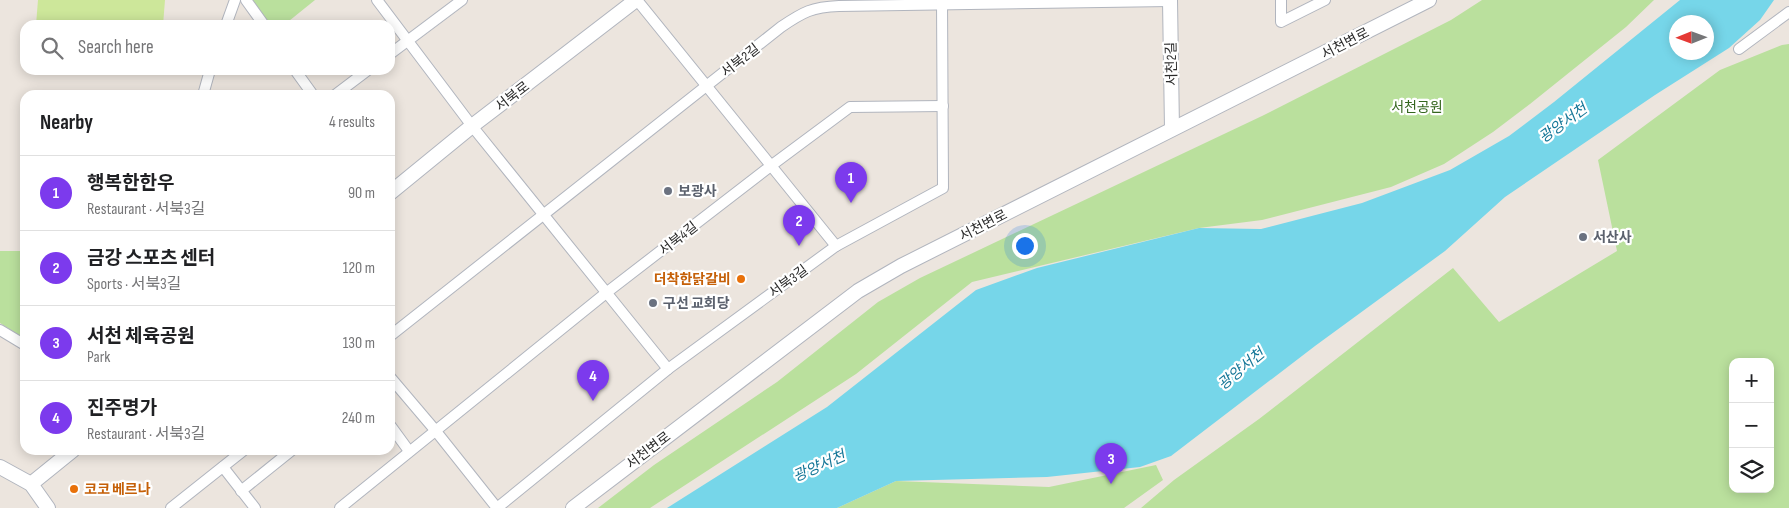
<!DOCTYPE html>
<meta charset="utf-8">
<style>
body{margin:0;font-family:"Sofia Sans Condensed","Noto Sans KR",sans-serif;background:#f6f6f6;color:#202124}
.controls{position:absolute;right:15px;bottom:15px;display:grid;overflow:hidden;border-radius:10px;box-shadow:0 2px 12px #0003}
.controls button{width:45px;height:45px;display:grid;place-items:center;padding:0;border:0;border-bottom:1px solid #e0e0e0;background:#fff;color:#202124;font:25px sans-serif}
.compass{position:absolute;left:1669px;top:15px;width:45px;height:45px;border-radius:50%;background:#fff;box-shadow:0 2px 12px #0003;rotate:269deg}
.you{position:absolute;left:1024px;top:245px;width:18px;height:18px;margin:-12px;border:4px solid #fff;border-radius:50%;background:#1a73e8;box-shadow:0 0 0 8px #1a73e833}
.badge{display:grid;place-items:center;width:32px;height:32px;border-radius:50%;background:#7c3aed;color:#fff;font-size:16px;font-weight:700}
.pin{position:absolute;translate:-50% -41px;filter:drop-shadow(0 1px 2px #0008)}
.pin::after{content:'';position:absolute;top:26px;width:18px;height:15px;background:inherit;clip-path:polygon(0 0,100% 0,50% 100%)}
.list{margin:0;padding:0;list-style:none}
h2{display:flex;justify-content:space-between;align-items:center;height:65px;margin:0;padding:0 20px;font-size:21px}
h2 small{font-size:16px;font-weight:400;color:#757577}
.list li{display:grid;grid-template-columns:32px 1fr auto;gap:15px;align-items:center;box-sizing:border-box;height:75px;padding:0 20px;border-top:1px solid #e0e0e0}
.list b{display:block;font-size:19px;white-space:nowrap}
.list p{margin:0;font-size:16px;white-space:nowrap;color:#757577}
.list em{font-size:16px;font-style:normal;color:#757577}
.icon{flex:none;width:28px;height:28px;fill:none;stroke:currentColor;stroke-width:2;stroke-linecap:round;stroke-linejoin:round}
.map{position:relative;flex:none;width:1789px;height:508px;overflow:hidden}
.search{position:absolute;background:#fff;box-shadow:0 2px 12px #0003;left:20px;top:20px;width:375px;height:55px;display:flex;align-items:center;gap:12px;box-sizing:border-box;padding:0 18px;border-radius:15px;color:#757577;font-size:19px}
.panel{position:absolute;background:#fff;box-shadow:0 2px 12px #0003;left:20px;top:90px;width:375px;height:365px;border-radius:15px}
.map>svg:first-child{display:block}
.green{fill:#bae09d;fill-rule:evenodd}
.pitch{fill:#cde79a}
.water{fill:#76d6e9;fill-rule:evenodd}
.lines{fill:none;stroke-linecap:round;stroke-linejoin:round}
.street-casing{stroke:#b1b5be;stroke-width:12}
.secondary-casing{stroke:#b1b5be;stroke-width:16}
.street{stroke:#fff;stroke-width:10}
.secondary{stroke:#fff;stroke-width:14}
.worship-dot{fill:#6b7280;stroke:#fff;stroke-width:2}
.food-dot{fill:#e8710a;stroke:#fff;stroke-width:2}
.labels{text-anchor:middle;stroke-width:4.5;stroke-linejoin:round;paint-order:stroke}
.street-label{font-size:14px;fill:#2b2b2b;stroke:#fff}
.park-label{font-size:14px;fill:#34661e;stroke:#fff}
.worship-label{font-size:14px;font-weight:bold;fill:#5b616d;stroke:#fff;text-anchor:start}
.food-label{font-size:14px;font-weight:bold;fill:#c56008;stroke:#fff;text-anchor:end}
.water-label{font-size:15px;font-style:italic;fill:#147697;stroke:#fff}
</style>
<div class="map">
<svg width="1789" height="508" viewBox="0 0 1789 508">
<rect width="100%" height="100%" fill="#ece5de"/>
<g class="green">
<path d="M244 0H315L284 25H261Z"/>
<path d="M1482 0H1654L1626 27 1530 104 1493 132 1444 164 1391 187 1262 220 1199 228 972 282 856 374 650 508H598L654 465 777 382 878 302 920 278 1262 116 1451 20Z"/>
<path d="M1789 44V508H1141L1174 480 1259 419 1453 268 1499 322 1617 251 1598 160 1720 70 1782 45ZM1733 362H1770V489H1733Z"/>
<path d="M0 251H25V339L0 323Z"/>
<path d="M1156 465 1163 480 1124 508H837L896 481 1049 487Z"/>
</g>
<path class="pitch" d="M38 0H165L163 25H36Z"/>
<path class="water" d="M1680 0H1774L1760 20 1729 48 1655 95 1505 197 1445 251 1315 346 1171 456 1140 467 1047 477 896 481 837 508H667L827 407 976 290 1037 268 1199 228 1261 229 1362 203 1450 170 1509 136 1554 102ZM1676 22H1706V52H1676Z"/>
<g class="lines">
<g class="street-casing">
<g id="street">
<path d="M246 0 264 25"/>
<path d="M377 0 472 126 668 369"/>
<path d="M637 0 836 246"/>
<path d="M1281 0V22L1325 0"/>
<path d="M226 25 235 0"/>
<path d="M1739 49 1789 12"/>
<path d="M390 54 462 0"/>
<path d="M295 70 313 95"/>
<path d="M203 95 210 70"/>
<path d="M335 95 368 70"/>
<path d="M0 330 25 345"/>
<path d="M390 336 781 27C803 12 812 7 839 6L1170 1"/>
<path d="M390 377 435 430 497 508 668 369 836 246 943 188 942 0"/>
<path d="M390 425 409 451"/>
<path d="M223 467 255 508"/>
<path d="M241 491 292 450"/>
<path d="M171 508 244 450"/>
<path d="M340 508 606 293 772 165 850 107 943 106"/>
</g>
</g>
<g class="secondary-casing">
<g id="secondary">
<path d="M1170 0 1172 129"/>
<path d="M390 193 472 126 636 0"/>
<path d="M0 467 31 484 48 508"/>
<path d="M31 484 73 450"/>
<path d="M573 508 858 291 901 266 1429 0"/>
</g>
</g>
<use href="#street" class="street"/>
<use href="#secondary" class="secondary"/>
</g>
<g class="worship-dot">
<circle cx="668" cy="191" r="5"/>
<circle cx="1583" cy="237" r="5"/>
<circle cx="653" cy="303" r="5"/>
</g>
<g class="food-dot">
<circle cx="741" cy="279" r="5"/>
<circle cx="74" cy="489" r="5"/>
</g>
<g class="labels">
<g class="street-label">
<text transform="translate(1345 43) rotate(-27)" y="5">서천변로</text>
<text transform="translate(740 60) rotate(-38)" y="5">서북2길</text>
<text transform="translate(1171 64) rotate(-91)" y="5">서천2길</text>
<text transform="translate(512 96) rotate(-38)" y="5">서북로</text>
<text transform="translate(983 225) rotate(-27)" y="5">서천변로</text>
<text transform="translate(678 238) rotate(-38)" y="5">서북4길</text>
<text transform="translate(788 281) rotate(-36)" y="5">서북3길</text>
<text transform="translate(648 450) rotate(-37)" y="5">서천변로</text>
</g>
<g class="park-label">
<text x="1417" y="112">서천공원</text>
</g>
<g class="worship-label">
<text x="678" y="196">보광사</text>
<text x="1593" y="242">서산사</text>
<text x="663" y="308">구선 교회당</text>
</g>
<g class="food-label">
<text x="731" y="284">더착한닭갈비</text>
<text x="84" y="494" text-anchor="start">코코 베르나</text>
</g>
<g class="water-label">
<text transform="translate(1563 123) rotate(-36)" y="5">광양서천</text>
<text transform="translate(1241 369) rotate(-40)" y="5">광양서천</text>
<text transform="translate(819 466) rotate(-24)" y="5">광양서천</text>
</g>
</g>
</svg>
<div class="controls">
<button>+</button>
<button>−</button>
<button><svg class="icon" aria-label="layers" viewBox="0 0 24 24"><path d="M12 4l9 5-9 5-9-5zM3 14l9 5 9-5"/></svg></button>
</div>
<svg class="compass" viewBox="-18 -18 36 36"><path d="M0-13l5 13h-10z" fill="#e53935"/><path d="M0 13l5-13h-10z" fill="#757577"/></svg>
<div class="you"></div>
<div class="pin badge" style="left:851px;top:203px">1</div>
<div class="pin badge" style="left:799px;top:246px">2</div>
<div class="pin badge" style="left:1111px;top:484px">3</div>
<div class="pin badge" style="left:593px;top:401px">4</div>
<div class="search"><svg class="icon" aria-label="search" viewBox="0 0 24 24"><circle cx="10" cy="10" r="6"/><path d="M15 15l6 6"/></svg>Search here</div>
<section class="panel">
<h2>Nearby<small>4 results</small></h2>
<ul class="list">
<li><span class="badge">1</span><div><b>행복한한우</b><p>Restaurant · 서북3길</p></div><em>90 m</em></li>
<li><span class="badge">2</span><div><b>금강 스포츠 센터</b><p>Sports · 서북3길</p></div><em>120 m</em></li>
<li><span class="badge">3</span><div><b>서천 체육공원</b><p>Park</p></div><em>130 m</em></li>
<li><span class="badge">4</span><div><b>진주명가</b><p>Restaurant · 서북3길</p></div><em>240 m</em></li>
</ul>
</section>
</div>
